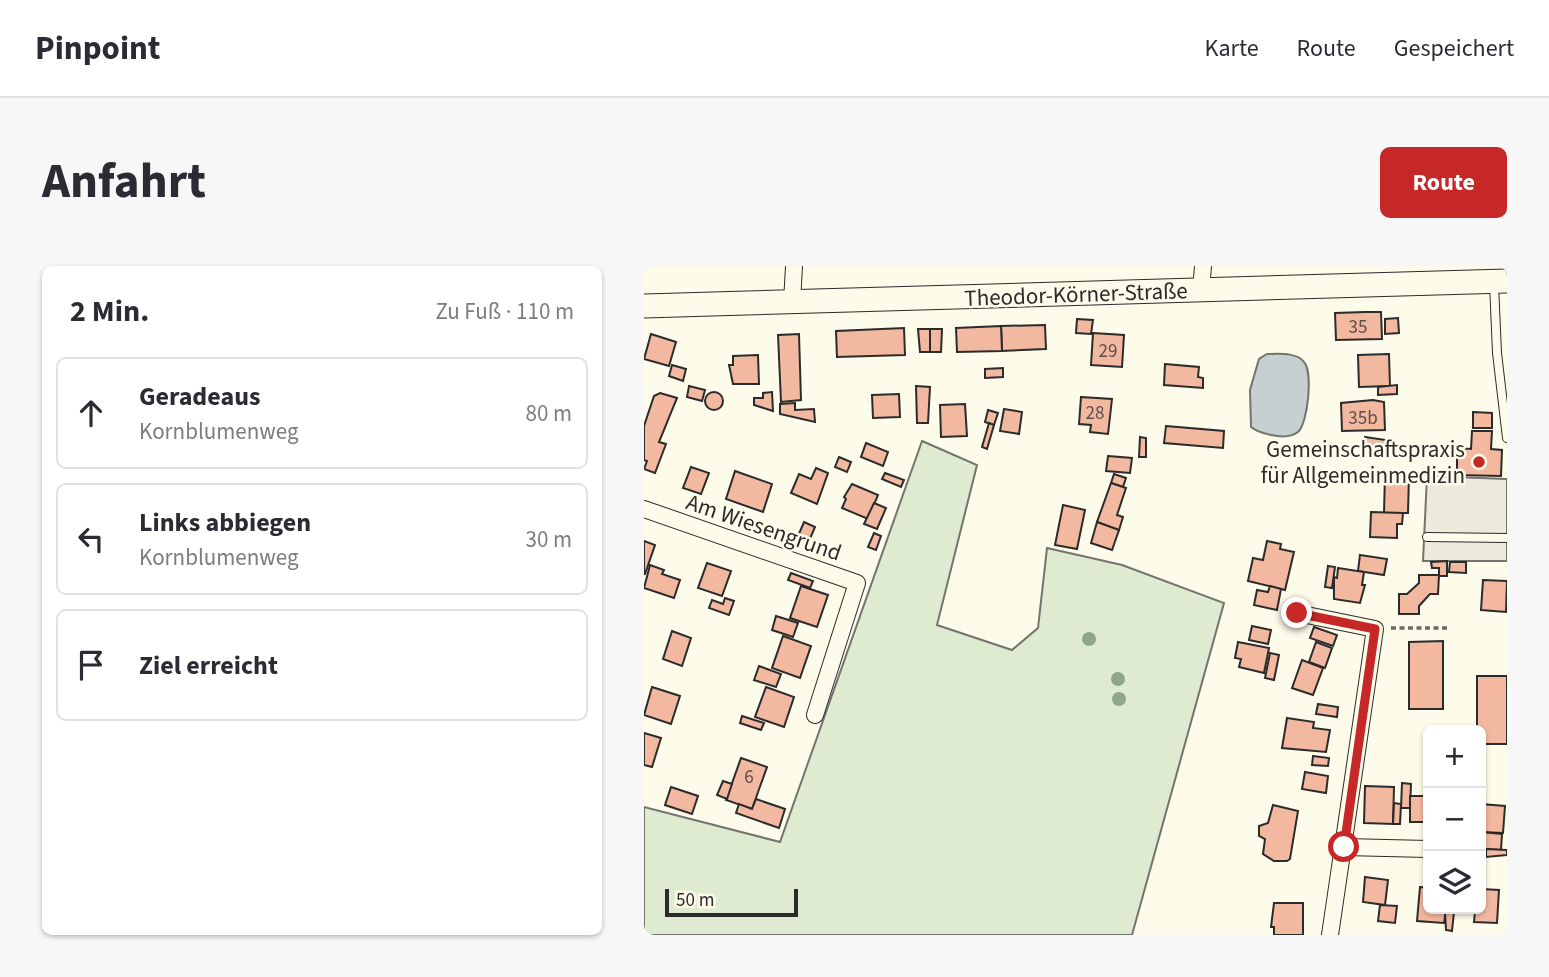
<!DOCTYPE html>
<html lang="de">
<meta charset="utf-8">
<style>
body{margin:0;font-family:"Source Sans 3",sans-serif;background:#f7f7f7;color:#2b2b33}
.controls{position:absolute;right:21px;bottom:21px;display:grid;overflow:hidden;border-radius:10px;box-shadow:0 2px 5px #0004}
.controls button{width:63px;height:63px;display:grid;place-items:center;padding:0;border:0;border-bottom:2px solid #e1e1e2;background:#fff;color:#2b2b33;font:35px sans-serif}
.scale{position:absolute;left:21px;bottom:18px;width:133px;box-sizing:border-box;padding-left:7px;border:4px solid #2b2b2b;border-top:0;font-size:19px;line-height:24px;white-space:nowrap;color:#2b2b2b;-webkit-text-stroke:5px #fdfbea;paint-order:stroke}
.stop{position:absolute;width:21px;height:21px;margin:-16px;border:5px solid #c62828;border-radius:50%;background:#fff}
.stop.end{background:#c62828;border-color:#fff;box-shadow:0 2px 7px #0008}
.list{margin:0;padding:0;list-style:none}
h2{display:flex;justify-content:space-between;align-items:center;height:91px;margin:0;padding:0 28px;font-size:30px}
h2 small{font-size:23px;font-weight:400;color:#7c7c81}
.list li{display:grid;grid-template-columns:46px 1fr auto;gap:21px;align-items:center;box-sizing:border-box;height:112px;margin:0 14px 14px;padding:0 14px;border:2px solid #e1e1e2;border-radius:10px}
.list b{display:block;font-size:26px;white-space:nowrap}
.list p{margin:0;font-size:23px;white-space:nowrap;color:#7c7c81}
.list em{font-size:23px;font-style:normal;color:#7c7c81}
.icon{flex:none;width:38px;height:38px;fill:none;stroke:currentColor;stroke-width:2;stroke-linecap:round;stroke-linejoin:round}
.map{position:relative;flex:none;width:863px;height:669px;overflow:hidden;border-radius:10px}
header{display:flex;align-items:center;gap:42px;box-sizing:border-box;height:98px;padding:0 35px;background:#fff;border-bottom:2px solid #e1e1e2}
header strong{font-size:33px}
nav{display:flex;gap:38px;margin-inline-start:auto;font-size:24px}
.intro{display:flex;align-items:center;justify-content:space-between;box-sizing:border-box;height:168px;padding:0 42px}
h1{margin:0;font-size:49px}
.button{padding:18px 32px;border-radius:10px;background:#c62828;color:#fff;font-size:24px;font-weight:700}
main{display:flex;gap:42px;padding:0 42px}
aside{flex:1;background:#fff;border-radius:10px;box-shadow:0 2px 5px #0004}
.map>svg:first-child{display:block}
.green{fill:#deebd1;stroke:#74746e;stroke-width:2}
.parking{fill:#eceadb;stroke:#74746e;stroke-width:2}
.water{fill:#c7d0d0;stroke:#74746e;stroke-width:2}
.building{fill:#f2b8a0;stroke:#2b2b2b;stroke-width:2}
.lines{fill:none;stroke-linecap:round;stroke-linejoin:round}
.lane-casing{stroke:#2b2b2b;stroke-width:10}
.street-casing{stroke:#2b2b2b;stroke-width:18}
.secondary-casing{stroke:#2b2b2b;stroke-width:25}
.path{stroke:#6a6964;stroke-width:3.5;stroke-dasharray:5 3.5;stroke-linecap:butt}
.lane{stroke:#fdfbea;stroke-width:8}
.street{stroke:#fdfbea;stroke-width:16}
.secondary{stroke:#fdfbea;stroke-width:23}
.tree{fill:#8ea78a}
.route{stroke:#c62828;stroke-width:9}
.poi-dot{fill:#c62828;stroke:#fdfbea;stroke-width:2.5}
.labels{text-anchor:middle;stroke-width:5;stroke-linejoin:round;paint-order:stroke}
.number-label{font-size:19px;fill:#5d4e48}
.street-label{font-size:23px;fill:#2b2b2b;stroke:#fdfbea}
.poi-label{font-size:23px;fill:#2b2b2b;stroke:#fdfbea;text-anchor:end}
</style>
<header>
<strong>Pinpoint</strong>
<nav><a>Karte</a><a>Route</a><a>Gespeichert</a></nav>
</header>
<div class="intro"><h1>Anfahrt</h1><a class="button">Route</a></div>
<main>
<aside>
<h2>2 Min.<small>Zu Fuß · 110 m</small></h2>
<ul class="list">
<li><svg class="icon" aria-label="ahead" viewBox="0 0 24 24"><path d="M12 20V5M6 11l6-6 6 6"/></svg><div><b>Geradeaus</b><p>Kornblumenweg</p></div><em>80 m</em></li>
<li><svg class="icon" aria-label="left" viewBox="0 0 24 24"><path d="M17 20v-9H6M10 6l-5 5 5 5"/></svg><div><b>Links abbiegen</b><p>Kornblumenweg</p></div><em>30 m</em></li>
<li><svg class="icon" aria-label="arrive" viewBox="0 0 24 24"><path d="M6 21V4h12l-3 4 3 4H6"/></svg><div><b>Ziel erreicht</b></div></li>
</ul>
</aside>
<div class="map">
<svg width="863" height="669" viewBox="0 0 863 669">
<rect width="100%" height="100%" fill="#fdfbea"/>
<path class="green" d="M278 175 333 199 293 359 368 384 394 362 403 282 478 299 580 337 488 669H0V541L136 576Z"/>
<path class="parking" d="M783 210 863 213V295H779Z"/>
<path class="water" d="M623 88C634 88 653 86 660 96 669 106 664 157 654 166 646 172 636 171 627 169 619 167 613 166 607 161L606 124 615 93Z"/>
<g class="building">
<path d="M721 46H737L738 73 692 74 691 47Z"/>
<path d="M754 52 755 67 741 68V53Z"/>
<path d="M433 53 449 54 447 68 432 67Z"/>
<path d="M401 59 402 83 358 85 357 60Z"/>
<path d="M357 60 358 85 313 86 312 62Z"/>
<path d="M260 62 261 89 193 91 192 65Z"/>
<path d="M274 63H286V86H276Z"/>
<path d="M286 63H298L297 86H286Z"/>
<path d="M449 67 480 69 478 101 447 99Z"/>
<path d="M7 68 32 76 25 100 0 93Z"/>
<path d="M155 68 157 134 137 136 134 69Z"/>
<path d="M745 88 746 120 715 121 714 89Z"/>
<path d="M114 89 115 118H89L85 99H89V90Z"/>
<path d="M521 98 555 101 554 111 559 112V122L520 119Z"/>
<path d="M28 99 42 103 39 115 25 110Z"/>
<path d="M359 102V111L341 112V103Z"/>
<path d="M753 119V128L734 129V121Z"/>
<path d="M45 120 61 124 58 135 43 131Z"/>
<path d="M272 120 286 121 284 157H273Z"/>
<path d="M128 126 129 145 110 139V132H119V127Z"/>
<circle cx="70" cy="135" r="9"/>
<path d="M16 127 33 132 15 176 22 178 11 207 0 203 3 195 0 194V160L10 130Z"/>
<path d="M255 128 256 151 229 152 228 129Z"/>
<path d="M437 131 468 133 464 168 446 166 447 159 435 158Z"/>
<path d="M729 134 740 136 741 164 698 165 697 137Z"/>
<path d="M151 137V144L170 143 171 156 136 148V138Z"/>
<path d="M321 138 323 170 297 171 296 139Z"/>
<path d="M360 143 378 146 375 168 356 165Z"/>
<path d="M344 144 354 147 350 159 341 156Z"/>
<path d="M829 146 848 147V162H829Z"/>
<path d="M345 157 350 159 343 183 338 181Z"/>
<path d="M522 160 580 165 579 182 520 177Z"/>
<path d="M828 165H848L847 183 858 184 857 210 813 209V182L827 183Z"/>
<path d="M496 171 502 172V191H495Z"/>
<path d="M721 171 742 174V181L721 179Z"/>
<path d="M222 177 244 186 239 200 217 191Z"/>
<path d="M464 190 488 192 486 207 462 205Z"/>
<path d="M195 191 207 196 203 206 191 201Z"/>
<path d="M47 201 65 207 57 228 39 222Z"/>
<path d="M172 202 184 207 173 238 147 227 155 208 167 213Z"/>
<path d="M91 205 128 218 119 246 82 233Z"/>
<path d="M241 207 260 214 257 221 238 213Z"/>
<path d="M470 208 482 212 479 221 467 217Z"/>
<path d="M741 208 765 209 764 247H740Z"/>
<path d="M467 217 482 222 473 249 479 251 475 264 453 256Z"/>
<path d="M208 218 234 229 224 253 198 242 202 233 200 231Z"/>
<path d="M230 237 242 242 233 263 220 258Z"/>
<path d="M419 239 441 244 433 283 411 279Z"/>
<path d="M727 246 759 247 758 258H753V272L726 271Z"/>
<path d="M160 256 171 261 165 275 154 270Z"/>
<path d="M453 256 475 264 468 284 447 277Z"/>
<path d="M230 267 237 270 232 284 224 281Z"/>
<path d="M0 275 11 279 1 308H0Z"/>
<path d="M623 275 637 278 636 283 650 286 641 324 604 315 609 292 619 294Z"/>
<path d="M716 289 743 293 740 309 714 305Z"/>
<path d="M803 295V310H795V302H788L787 296Z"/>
<path d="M806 296H822V307L805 306Z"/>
<path d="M63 297 87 305 78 330 54 322Z"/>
<path d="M6 299 20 304 18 308 36 314 30 332 0 322Z"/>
<path d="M684 300 691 301 688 322 681 321Z"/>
<path d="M694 302 720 306 718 319H721L716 337 690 333V311L693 312Z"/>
<path d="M147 307 169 315 166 322 144 314Z"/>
<path d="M775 309H795L794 328H786L775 340V348H755V328H763L775 317Z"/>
<path d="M839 314 863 315 862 346 837 344Z"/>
<path d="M157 320 184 329 173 361 146 352Z"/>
<path d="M626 320 637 323 633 344 610 339 613 324 624 326Z"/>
<path d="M81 332 90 335 85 349 65 342 68 334 79 338Z"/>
<path d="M132 350 154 357 149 371 128 364Z"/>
<path d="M608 360 627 364 624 378 605 374Z"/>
<path d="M670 361 693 369 689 380 666 372Z"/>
<path d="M28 365 47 372 38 400 19 393Z"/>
<path d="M139 370 167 380 156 412 128 402Z"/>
<path d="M799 375V443H765V376Z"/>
<path d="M594 376 625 382 620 407 595 401 597 393 591 392Z"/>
<path d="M672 376 688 382 681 402 665 396Z"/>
<path d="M626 387 635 389 630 414 621 412Z"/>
<path d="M658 394 679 402 669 429 648 422Z"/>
<path d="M115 400 137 408 132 421 110 414Z"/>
<path d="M833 410H863V478H837V464H833Z"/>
<path d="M8 421 36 430 27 458 0 449Z"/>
<path d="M122 421 150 431 140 461 111 451Z"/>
<path d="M674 438 694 441 693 451 672 448Z"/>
<path d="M98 450 120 457 117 464 96 457Z"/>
<path d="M643 452 670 456 669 462 686 464 682 486 638 482Z"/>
<path d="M0 467 17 472 8 501 0 499Z"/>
<path d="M669 490 685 492 684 500 668 499Z"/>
<path d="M97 492 123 501 108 543 82 534Z"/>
<path d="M661 506 684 510 682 527 658 523Z"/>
<path d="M79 515 88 518 83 533 73 529Z"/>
<path d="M758 517 767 518 766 542H757Z"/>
<path d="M721 520 750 521 749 558 720 557Z"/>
<path d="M27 521 54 530 48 548 21 539Z"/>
<rect x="766" y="530" width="18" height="26"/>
<path d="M112 533 141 543 135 562 92 547 95 538 108 543Z"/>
<path d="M750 537 757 538 756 558H749Z"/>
<path d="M837 538 861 540 859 567 837 566Z"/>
<path d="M629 539 654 545 646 593 643 595H630L619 588 621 573 615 570V560L624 557Z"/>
<path d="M837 566 858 568 857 584 837 583Z"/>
<path d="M842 583 863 584V589L842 591Z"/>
<path d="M721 611 744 614 741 639 719 636Z"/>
<path d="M776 621 784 622V643L802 644 800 657 773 655Z"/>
<path d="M837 623 855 624 853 657 830 656 831 645 825 643H837Z"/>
<path d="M630 637H659V669H630V661H627Z"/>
<path d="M736 639 753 640 751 657 734 655Z"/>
<path d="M801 646H810L808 665 802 664Z"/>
</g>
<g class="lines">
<g class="lane-casing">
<g id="lane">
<path d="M850 18 853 87 863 172"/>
<path d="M783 271 863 272"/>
</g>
</g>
<g class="street-casing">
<g id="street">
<path d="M557 25 559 0"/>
<path d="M148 37 150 0"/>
<path d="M0 243 213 317 171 449"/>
<path d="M653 347 731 363 686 669"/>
<path d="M700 581 784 583"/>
</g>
</g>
<g class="secondary-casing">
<path id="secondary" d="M0 40 863 15"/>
</g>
<path class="path" d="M747 362H806"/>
<use href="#lane" class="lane"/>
<use href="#street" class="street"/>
<use href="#secondary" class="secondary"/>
</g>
<g class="tree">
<circle cx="445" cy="373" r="7"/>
<circle cx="474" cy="413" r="7"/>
<circle cx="475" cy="433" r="7"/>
</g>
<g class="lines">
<path class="route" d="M653 347 731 363 700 581"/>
</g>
<circle class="poi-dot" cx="835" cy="196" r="7"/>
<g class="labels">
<g class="number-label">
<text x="714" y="67">35</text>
<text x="464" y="91">29</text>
<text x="451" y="153">28</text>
<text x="719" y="158">35b</text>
<text x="105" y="517">6</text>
</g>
<g class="street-label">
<text transform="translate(432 28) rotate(-2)" y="8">Theodor-Körner-Straße</text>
<text transform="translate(120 261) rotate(19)" y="8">Am Wiesengrund</text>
</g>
<g class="poi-label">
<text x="821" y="191">Gemeinschaftspraxis<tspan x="821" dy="26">für Allgemeinmedizin</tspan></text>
</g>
</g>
</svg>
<div class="controls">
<button>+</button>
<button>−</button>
<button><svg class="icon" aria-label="layers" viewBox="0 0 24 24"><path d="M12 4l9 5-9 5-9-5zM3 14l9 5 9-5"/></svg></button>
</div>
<div class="scale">50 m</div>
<div class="stop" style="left:700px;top:581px"></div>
<div class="stop end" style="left:653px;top:347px"></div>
</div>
</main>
